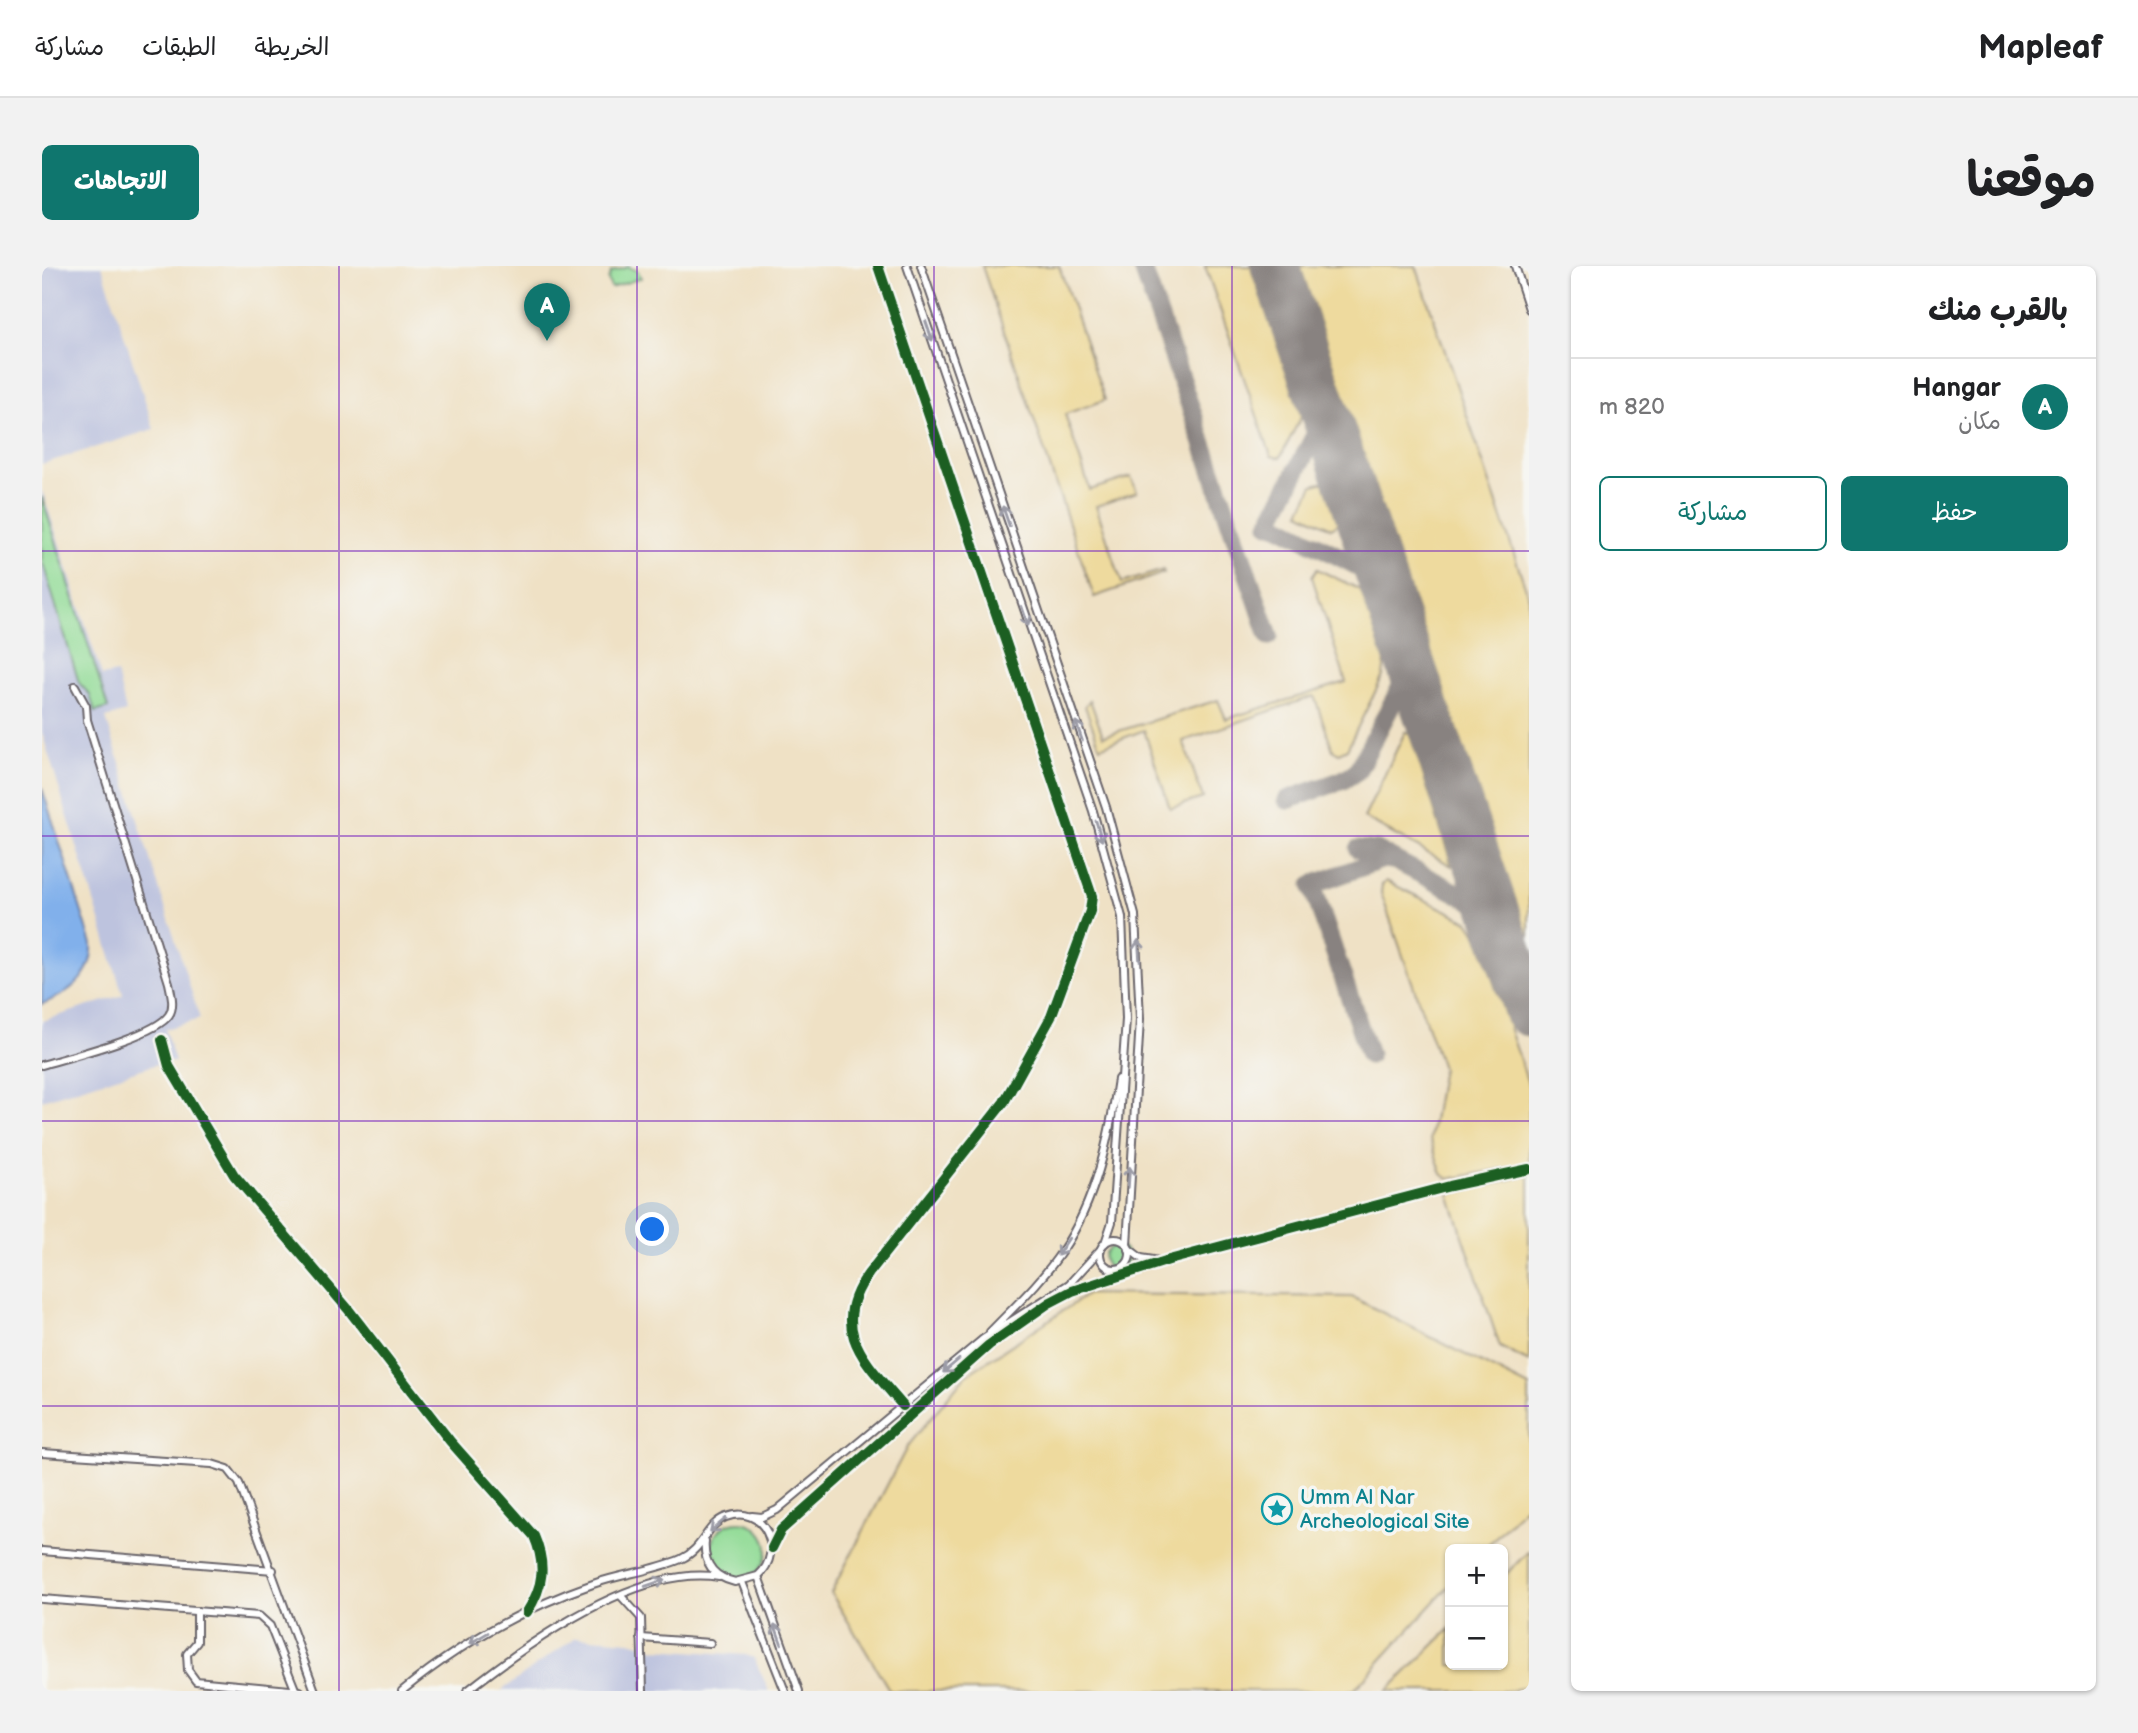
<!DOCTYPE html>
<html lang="ar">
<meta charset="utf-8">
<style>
body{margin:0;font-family:"Balsamiq Sans","Playpen Sans Arabic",sans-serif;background:#f2f2f2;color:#202124;direction:rtl}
.controls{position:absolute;right:21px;bottom:21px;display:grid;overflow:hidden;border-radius:10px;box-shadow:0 2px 5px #0004}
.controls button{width:63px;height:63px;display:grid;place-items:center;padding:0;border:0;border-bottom:2px solid #e0e0e0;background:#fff;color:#202124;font:35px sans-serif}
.you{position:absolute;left:611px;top:964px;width:24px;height:24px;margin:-18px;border:5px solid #fff;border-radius:50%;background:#1a73e8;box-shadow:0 0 0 10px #1a73e833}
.badge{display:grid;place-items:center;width:46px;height:46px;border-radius:50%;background:#0f766e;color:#fff;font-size:23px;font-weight:700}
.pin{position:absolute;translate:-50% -58px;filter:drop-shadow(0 2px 4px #0008)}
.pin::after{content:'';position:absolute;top:37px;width:24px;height:21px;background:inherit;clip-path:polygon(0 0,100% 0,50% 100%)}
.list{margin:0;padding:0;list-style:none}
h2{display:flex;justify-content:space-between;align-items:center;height:91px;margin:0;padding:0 28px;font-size:30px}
h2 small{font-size:23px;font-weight:400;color:#757577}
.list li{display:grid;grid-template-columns:46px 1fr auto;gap:21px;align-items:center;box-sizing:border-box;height:98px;padding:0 28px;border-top:2px solid #e0e0e0}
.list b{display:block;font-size:26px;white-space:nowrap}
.list p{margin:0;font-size:23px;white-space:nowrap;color:#757577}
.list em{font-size:23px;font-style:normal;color:#757577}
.actions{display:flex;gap:14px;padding:21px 28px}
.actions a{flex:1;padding:16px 0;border:2px solid #0f766e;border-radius:10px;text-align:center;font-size:24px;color:#0f766e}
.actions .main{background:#0f766e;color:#fff}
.map{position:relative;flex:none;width:1487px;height:1425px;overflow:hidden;direction:ltr;border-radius:10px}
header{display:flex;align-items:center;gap:42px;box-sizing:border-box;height:98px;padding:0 35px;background:#fff;border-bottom:2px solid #e0e0e0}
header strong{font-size:33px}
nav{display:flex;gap:38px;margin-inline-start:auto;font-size:24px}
.intro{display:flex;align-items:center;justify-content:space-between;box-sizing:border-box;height:168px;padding:0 42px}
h1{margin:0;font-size:49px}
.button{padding:18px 32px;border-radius:10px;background:#0f766e;color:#fff;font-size:24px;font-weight:700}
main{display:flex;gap:42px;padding:0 42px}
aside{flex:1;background:#fff;border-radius:10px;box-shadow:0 2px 5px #0004}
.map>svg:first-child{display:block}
.industrial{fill:#bdc3de}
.green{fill:#92db96;stroke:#5a7e68;stroke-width:2}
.sand{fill:#eeda9e;stroke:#887e6c;stroke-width:2}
.water{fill:#81b0eb;stroke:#526993;stroke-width:2}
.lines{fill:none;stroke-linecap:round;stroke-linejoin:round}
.taxiway{stroke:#888280;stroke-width:19}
.runway{stroke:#888280;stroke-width:49}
.minor-casing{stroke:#6a656b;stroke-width:10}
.minor{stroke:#fff;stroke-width:6}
.cycleway-casing{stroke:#f6f6f2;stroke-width:15}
.cycleway{stroke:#1b5e20;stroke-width:10}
.oneway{stroke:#9c9ca7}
.grid{fill:none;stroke:#7b2cbf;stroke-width:2;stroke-opacity:0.55}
.labels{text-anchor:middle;stroke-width:7;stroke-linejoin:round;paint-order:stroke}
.culture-label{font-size:21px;fill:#0d838f;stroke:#f6f6f2;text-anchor:start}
</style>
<header>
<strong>Mapleaf</strong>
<nav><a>الخريطة</a><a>الطبقات</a><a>مشاركة</a></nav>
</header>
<div class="intro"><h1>موقعنا</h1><a class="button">الاتجاهات</a></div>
<main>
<aside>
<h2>بالقرب منك<small></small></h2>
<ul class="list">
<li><span class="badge">A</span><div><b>Hangar</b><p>مكان</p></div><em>820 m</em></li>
</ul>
<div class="actions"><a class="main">حفظ</a><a>مشاركة</a></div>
</aside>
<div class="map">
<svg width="1487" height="1425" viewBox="0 0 1487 1425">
<rect width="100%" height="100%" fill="#f6f6f2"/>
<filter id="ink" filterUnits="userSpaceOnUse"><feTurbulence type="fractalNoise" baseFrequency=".0143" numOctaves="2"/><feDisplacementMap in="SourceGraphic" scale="14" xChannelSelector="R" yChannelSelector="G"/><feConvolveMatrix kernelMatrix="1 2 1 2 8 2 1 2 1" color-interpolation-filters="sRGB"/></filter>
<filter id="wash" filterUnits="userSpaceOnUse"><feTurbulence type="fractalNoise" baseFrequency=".00686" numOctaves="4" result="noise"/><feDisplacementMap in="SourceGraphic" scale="28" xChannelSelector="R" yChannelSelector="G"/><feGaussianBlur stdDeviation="1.57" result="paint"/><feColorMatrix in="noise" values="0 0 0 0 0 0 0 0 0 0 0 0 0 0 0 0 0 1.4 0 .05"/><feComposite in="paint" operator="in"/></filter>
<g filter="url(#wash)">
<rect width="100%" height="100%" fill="#efe1c5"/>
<g class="industrial">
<path d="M0 0H60L112 163 0 198Z"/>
<path d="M0 224 60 410 75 407 84 446 64 452 158 753 123 763 133 796H122L0 834V755L81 729 0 467Z"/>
<path d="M534 1371 588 1375 615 1383 704 1389 712 1392 727 1425H459Z"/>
</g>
<g class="green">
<path d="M586 1 596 5 599 12 569 22 566 14 569 6Z"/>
<path d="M0 231 66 442 53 446 48 429 37 417 0 294Z"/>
<circle cx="1074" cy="992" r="12"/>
<circle cx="697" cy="1284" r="28"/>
</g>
<g class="sand">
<path d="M940 0H1017L1063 134 1023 148 1048 224 1089 211 1095 226 1054 240 1080 317 1121 304 1122 307 1052 331Z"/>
<path d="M1163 0H1210L1260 149 1238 192 1229 190Z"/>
<path d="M1258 0H1374L1487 332V675Z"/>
<path d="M1283 216 1297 257 1289 262 1258 246 1271 219Z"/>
<path d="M1275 303 1319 324 1343 395 1341 410 1305 483 1297 487 1291 484 1272 430 1141 475 1161 532 1128 542 1102 464 1058 481 1043 440 1048 434 1061 470 1176 434 1184 453 1304 416 1270 311Z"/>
<path d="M1363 466 1368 467 1410 600 1322 552Z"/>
<path d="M1344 615 1426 655 1436 670 1487 820V898L1406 913 1400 908 1388 873 1400 802 1339 627 1340 619Z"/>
<path d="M1487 909V1096L1458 1081 1407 928Z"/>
<path d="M1046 1028 1310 1031 1487 1121V1237L1442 1283H1408V1319L1311 1425H848L789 1327 865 1181 923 1110Z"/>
<path d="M1487 1285V1419L1469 1425H1345L1408 1363V1399H1461V1311Z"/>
</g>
<path class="water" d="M0 522 50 678C52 709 27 728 0 738Z"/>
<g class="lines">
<g class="taxiway">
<path d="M1100 0 1227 370"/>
<path d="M1282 142 1273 169 1227 258H1234L1331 308 1342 319"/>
<path d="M1245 534 1301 514 1315 505 1364 411 1363 381"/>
<path d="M1316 583 1335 585 1440 640 1457 656"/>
<path d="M1327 789 1270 619 1341 593 1351 594"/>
</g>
<path class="runway" d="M1233 0 1487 746"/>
</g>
</g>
<g filter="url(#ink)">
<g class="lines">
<g class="minor-casing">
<g id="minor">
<path d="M836 0 1050 630 1048 645 1009 751 962 836 827 1007C785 1063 824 1096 861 1140"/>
<path d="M865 0 1051 545 1080 651 1084 753 1070 956 1063 977"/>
<path d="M879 0 1064 541 1093 649 1098 753 1085 979"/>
<path d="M1473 0 1487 43"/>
<path d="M120 774 127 800 192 909 306 1043 408 1175 492 1270C504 1298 502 1320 485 1346"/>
<path d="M0 799C26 791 113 770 127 749 133 740 129 727 127 717L45 454 44 440 33 420"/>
<circle cx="1073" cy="988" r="15"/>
<path d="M1087 983 1099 992 1118 995"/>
<path d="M948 1066C973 1040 1000 1015 1020 985 1054 935 1067 873 1076 813"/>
<path d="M0 1187 170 1198 186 1203 197 1217 273 1425"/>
<path d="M710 1250 720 1251 735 1244 941 1073 1027 1018 1058 984"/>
<path d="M730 1282 739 1264 947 1079 1007 1037 1030 1025 1127 994 1408 920 1487 903"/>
<path d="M0 1285 231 1304"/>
<path d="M716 1310 757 1425"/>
<path d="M700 1316 743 1425"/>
<path d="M579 1330 599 1352 601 1425"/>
<path d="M0 1333 217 1350 228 1360 253 1423"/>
<path d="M155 1345V1376L145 1388 146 1404 154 1415 258 1425"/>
<path d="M599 1372 668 1377"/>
<path d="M360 1425C416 1379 482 1342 551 1318 579 1308 611 1305 639 1293 662 1283 664 1258 684 1251 722 1237 744 1285 716 1310L693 1316C671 1311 661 1296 663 1275"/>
<path d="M425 1425C486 1377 597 1298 677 1311"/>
</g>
</g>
<use href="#minor" class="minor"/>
<g class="cycleway-casing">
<g id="cycleway">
<path d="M836 0 1050 630 1048 645 1009 751 962 836 827 1007C785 1063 824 1096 861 1140"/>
<path d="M120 774 127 800 192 909 306 1043 408 1175 492 1270C504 1298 502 1320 485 1346"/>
<path d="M730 1282 739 1264 947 1079 1007 1037 1030 1025 1127 994 1408 920 1487 903"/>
</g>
</g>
<use href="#cycleway" class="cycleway"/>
</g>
<defs><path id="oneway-shaft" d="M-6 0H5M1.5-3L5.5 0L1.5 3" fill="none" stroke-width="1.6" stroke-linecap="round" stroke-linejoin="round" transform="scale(1.75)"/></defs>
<g class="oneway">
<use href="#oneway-shaft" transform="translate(887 65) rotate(71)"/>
<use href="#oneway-shaft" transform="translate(964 250) rotate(-109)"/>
<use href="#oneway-shaft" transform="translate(983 350) rotate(71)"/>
<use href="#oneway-shaft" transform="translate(1037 465) rotate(-109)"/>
<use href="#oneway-shaft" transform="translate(1057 565) rotate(73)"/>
<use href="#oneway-shaft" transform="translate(1097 684) rotate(-94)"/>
<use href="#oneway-shaft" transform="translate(1087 911) rotate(-86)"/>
<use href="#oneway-shaft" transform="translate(1021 981) rotate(123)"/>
<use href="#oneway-shaft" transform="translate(909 1100) rotate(140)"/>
<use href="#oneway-shaft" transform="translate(676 1259) rotate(140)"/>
<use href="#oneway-shaft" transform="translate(613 1317) rotate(-19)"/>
<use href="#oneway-shaft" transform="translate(736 1368) rotate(-110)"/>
<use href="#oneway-shaft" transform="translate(437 1372) rotate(149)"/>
</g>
</g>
<path class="grid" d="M297 0V1425M595 0V1425M892 0V1425M1190 0V1425M0 285H1487M0 570H1487M0 855H1487M0 1140H1487"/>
<defs>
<g id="sight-ring" transform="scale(1.575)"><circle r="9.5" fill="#f6f6f2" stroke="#0f9aa8" stroke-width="1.5"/><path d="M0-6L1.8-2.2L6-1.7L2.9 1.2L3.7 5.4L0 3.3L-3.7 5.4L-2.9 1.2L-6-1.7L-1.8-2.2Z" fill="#0f9aa8"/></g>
</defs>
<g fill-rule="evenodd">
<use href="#sight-ring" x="1235" y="1243"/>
</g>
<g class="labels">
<g class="culture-label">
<text x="1258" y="1238">Umm Al Nar<tspan x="1258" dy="24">Archeological Site</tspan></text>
</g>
</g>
</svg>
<div class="controls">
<button>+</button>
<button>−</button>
</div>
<div class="you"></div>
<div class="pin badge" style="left:505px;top:75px">A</div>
</div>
</main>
